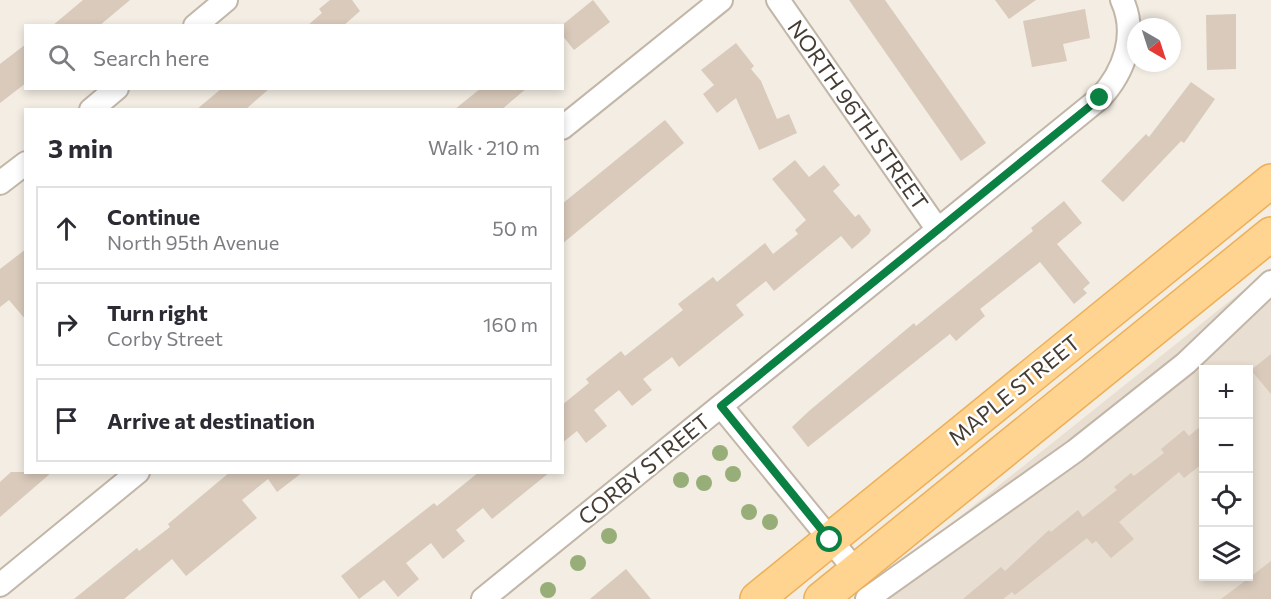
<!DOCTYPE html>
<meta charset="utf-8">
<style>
body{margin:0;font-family:Commissioner,sans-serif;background:#f7f7f7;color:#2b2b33}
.controls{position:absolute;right:18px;bottom:18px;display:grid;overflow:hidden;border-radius:0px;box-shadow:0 3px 9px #0003}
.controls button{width:54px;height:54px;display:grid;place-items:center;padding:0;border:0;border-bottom:2px solid #e1e1e2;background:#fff;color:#2b2b33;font:30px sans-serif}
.compass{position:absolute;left:1127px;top:18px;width:54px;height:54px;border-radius:50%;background:#fff;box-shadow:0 3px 9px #0003;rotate:141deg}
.stop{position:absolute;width:18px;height:18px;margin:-14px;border:4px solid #0b8043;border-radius:50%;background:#fff}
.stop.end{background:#0b8043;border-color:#fff;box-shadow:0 2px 6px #0008}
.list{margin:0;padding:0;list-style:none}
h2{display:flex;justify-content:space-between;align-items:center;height:78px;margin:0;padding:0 24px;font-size:26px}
h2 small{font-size:20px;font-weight:400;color:#7c7c81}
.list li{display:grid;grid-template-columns:39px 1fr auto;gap:18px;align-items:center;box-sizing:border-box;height:84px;margin:0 12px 12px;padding:0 12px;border:2px solid #e1e1e2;border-radius:0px}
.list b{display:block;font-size:22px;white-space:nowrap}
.list p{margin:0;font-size:20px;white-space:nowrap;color:#7c7c81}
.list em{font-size:20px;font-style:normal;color:#7c7c81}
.icon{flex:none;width:33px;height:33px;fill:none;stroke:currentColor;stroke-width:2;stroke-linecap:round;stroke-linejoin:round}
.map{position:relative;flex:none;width:1271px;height:599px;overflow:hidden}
.search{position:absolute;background:#fff;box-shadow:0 3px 9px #0003;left:24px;top:24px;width:540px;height:66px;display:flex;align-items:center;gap:15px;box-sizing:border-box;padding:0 21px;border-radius:0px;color:#7c7c81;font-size:22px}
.panel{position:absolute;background:#fff;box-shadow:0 3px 9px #0003;left:24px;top:108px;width:540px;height:366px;border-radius:0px}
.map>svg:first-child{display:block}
.residential{fill:#e8ded1;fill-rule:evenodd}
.building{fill:#d9cabb}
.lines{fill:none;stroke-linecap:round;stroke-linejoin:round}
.minor-casing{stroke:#c2b6a8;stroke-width:26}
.primary-casing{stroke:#edb057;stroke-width:36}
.minor{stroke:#fff;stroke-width:22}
.primary{stroke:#ffd390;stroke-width:33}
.tree{fill:#98ae79}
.route{stroke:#0b8043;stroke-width:8}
.labels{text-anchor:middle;stroke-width:5;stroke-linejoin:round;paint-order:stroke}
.street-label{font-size:22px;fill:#453c33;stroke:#fff}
</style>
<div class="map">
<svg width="1271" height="599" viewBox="0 0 1271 599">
<rect width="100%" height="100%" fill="#f3ede3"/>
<path class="residential" d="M1271 268V599H857ZM1204 370H1248V576H1204Z"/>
<g class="building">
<path d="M83 0H130L99 26H52Z"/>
<path d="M330 0H352L360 11 343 26H307L322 13 319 9Z"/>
<path d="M593 0 610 22 574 50 562 35 561 26Z"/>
<path d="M849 0H885L986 143 961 161Z"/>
<path d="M995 0H1036L1009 19Z"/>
<path d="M1085 9 1090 38 1063 44 1067 61 1032 67 1023 21Z"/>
<path d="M1236 14V69L1207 70 1206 15Z"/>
<path d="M736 43 754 66 751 69 761 81 777 119 789 114 797 133 759 150 736 98 717 113 703 94 714 85 701 70Z"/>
<path d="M26 44V83L0 103V64Z"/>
<path d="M1191 82 1215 99 1184 143 1181 141 1123 202 1101 181 1146 134 1149 137Z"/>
<path d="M222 88H270L245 110H196Z"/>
<path d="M481 88H527L501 110H454Z"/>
<path d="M665 120 684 143 562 244V204Z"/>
<path d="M795 160 809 177 824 165 840 185 833 191 855 217 859 214 871 230 869 234 852 249 841 236 774 291 766 281 736 305 744 315 679 367 672 357 643 379 652 390 632 406 619 390 594 410 607 426 586 443 577 431 562 443V405L589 383 586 379 621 351 625 356 683 310 678 304 713 277 717 282 765 243 773 254 798 234 795 230 806 220 772 179Z"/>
<path d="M1064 201 1082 223 1057 244 1090 283 1083 289 1087 293 1074 304 1040 262 980 309 985 316 956 341 950 334 808 447 792 427 809 411 914 323 916 326 1033 231 1031 228Z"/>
<path d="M26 249V320L9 300 0 307V269Z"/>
<path d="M1271 354V394L1251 370Z"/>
<path d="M1203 424 1202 464 1184 478 1179 472 1119 522 1134 539 1111 558 1096 541 1092 544 1087 538 1015 595 1012 592 1003 599H963L1001 567 1005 571 1049 530 1051 532 1078 510 1083 517 1117 490 1114 487 1131 473 1134 476 1164 453 1161 449 1184 430 1189 436Z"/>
<path d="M11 472H52L0 517V482Z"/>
<path d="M230 472H303L277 492 268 479 242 500 257 518 186 576 172 559 124 599H74L137 548 139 551 170 527 168 524Z"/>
<path d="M479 472H550L492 519 483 508 456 530 465 541 443 559 431 543 406 563 419 579 398 597 384 580 359 599 341 576 434 503 437 506Z"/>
<path d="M1271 561V599H1221L1245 581Z"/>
<path d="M626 569 651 599H590Z"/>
</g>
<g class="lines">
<g class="minor-casing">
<g id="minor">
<path d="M778 0 938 230"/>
<path d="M195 26 226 0"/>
<path d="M91 110 117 88"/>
<path d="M562 128 721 0"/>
<path d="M0 183 26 163"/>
<path d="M721 406 856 571"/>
<path d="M0 585 138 472"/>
<path d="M483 599 1100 98C1124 72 1138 35 1122 0"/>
<path d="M867 599 1075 451 1186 363 1271 282"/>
</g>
</g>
<g class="primary-casing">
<g id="primary">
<path d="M757 599 1271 181"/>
<path d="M821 599 1271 234"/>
</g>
</g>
<use href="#minor" class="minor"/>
<use href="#primary" class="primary"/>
</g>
<g class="tree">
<circle cx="720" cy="453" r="8"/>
<circle cx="733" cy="474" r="8"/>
<circle cx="681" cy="480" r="8"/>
<circle cx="704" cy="483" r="8"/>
<circle cx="749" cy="512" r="8"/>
<circle cx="770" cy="522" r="8"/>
<circle cx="609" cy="536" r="8"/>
<circle cx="578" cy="563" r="8"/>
<circle cx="548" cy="590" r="8"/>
</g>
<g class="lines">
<path class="route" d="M830 540 721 406 1100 98"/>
</g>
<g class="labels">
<g class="street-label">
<text transform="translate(858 115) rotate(55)" y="8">NORTH 96TH STREET</text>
<text transform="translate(1014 390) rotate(-39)" y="8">MAPLE STREET</text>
<text transform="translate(644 469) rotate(-39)" y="8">CORBY STREET</text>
</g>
</g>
</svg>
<div class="controls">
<button>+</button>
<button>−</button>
<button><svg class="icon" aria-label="locate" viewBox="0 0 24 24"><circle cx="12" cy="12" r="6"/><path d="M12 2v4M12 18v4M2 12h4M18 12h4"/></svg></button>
<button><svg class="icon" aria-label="layers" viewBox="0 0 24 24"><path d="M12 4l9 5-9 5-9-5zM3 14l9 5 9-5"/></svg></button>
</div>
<svg class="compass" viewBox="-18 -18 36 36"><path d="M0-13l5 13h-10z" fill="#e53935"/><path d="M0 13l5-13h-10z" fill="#7c7c81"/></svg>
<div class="stop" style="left:830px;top:540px"></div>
<div class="stop end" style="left:1100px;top:98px"></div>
<div class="search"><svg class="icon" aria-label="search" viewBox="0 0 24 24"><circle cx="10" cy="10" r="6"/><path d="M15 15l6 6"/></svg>Search here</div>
<section class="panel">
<h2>3 min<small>Walk · 210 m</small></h2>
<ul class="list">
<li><svg class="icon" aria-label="ahead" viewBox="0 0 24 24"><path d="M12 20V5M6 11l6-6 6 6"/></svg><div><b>Continue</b><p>North 95th Avenue</p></div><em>50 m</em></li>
<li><svg class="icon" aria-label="right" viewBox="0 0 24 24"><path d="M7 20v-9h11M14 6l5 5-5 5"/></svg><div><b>Turn right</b><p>Corby Street</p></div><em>160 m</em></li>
<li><svg class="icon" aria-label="arrive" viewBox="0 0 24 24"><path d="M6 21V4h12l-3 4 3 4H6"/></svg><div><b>Arrive at destination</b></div></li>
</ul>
</section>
</div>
